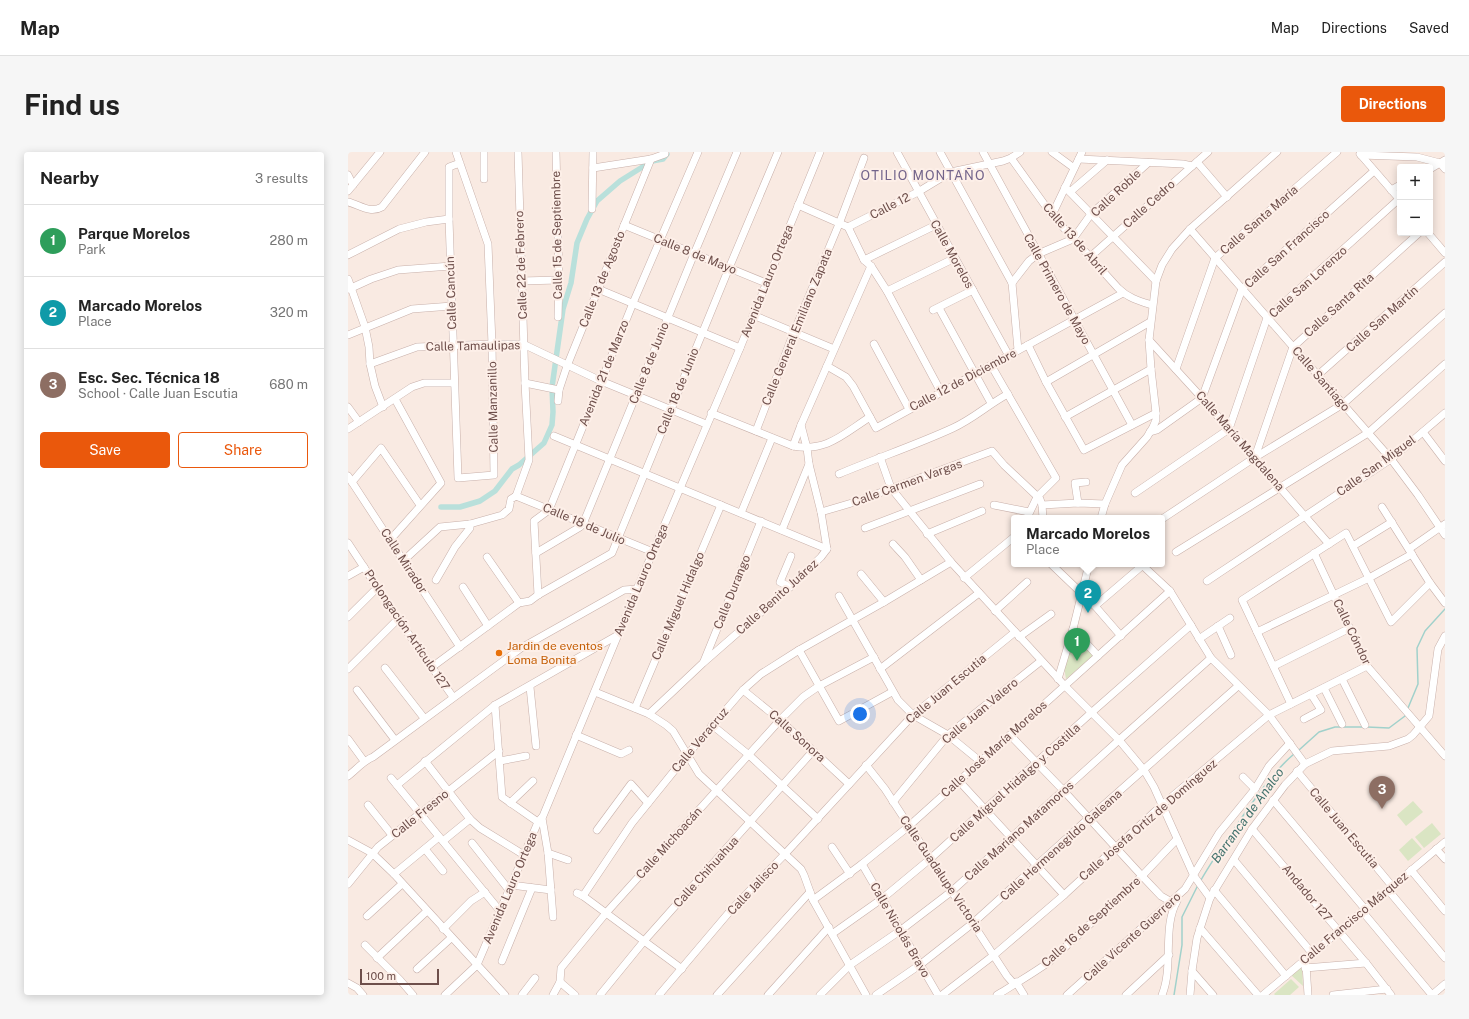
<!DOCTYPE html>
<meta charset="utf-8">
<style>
body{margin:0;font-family:"Public Sans",sans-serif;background:#f6f6f6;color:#222}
.controls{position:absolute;right:12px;top:12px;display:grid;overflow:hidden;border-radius:4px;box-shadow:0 2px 10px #0003}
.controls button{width:36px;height:36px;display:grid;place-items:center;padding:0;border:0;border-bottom:1px solid #e0e0e0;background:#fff;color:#222;font:20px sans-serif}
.scale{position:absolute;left:12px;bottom:10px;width:79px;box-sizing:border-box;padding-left:4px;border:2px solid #6e4f4b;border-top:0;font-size:11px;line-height:14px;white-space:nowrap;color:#6e4f4b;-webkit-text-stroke:3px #fdefe8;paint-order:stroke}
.you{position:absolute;left:512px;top:562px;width:14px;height:14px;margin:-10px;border:3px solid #fff;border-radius:50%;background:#1a73e8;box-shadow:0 0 0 6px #1a73e833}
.badge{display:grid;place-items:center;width:26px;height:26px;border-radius:50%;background:#ea580c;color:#fff;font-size:13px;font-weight:700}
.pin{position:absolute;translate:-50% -33px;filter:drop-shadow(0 1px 2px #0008)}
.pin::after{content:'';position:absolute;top:21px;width:14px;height:12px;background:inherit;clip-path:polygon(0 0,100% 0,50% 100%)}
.popup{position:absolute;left:663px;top:363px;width:154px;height:52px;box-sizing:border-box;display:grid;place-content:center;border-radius:4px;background:#fff;filter:drop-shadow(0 1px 3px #0005);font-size:13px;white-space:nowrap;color:#767676}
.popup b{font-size:15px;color:#222}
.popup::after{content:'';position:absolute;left:50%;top:100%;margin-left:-8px;border:8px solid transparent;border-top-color:#fff}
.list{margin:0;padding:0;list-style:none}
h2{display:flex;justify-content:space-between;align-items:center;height:52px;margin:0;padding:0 16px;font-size:17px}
h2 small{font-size:13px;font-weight:400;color:#767676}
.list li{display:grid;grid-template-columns:26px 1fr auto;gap:12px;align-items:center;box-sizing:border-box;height:72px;padding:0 16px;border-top:1px solid #e0e0e0}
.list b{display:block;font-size:15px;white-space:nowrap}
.list p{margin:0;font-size:13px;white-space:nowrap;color:#767676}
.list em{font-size:13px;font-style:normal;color:#767676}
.actions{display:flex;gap:8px;padding:12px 16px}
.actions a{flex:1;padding:9px 0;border:1px solid #ea580c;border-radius:4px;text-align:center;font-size:14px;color:#ea580c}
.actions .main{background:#ea580c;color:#fff}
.map{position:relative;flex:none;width:1097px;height:843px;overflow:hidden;border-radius:4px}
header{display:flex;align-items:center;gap:24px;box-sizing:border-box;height:56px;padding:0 20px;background:#fff;border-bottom:1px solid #e0e0e0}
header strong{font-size:19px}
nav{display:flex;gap:22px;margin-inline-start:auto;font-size:14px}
.intro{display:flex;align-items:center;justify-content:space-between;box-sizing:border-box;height:96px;padding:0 24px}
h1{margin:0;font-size:28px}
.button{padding:10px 18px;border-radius:4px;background:#ea580c;color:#fff;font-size:14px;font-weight:700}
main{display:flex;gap:24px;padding:0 24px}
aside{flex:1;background:#fff;border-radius:4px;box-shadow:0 2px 10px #0003}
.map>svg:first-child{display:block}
.green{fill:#dae5c3}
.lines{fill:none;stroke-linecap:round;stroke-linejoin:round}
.stream{stroke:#a1d1cb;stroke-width:1.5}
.canal{stroke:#b9e0db;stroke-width:5.5}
.minor-casing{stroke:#c8b0aa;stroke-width:8}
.minor{stroke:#fff;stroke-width:7}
.food-dot{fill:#e8710a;stroke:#fdefe8;stroke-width:1.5}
.labels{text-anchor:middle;stroke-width:4;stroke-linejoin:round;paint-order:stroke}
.street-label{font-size:12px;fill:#6e4f4b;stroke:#fdefe8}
.food-label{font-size:12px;fill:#c56008;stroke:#fdefe8;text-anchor:start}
.neighbourhood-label{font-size:13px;letter-spacing:1px;fill:#73648b;stroke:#fdefe8}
.water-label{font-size:13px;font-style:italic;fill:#42726d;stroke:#fdefe8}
</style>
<header>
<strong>Map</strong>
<nav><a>Map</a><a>Directions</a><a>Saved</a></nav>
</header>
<div class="intro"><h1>Find us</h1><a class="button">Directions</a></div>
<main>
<aside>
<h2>Nearby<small>3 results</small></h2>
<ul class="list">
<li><span class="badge" style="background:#2e9e5b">1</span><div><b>Parque Morelos</b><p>Park</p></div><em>280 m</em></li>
<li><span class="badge" style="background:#0f9aa8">2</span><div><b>Marcado Morelos</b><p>Place</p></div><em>320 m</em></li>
<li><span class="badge" style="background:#8d6e63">3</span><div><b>Esc. Sec. Técnica 18</b><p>School · Calle Juan Escutia</p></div><em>680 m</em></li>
</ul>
<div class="actions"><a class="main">Save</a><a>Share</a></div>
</aside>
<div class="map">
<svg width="1097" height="843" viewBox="0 0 1097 843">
<rect width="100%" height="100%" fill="#f9eae2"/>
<g class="green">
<path d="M727 482 746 503 718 527 716 515Z"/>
<path d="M1065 649 1075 660 1058 674 1049 663Z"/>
<path d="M1084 671 1093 682 1076 696 1067 685Z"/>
<path d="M1064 686 1074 697 1060 709 1051 698Z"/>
<path d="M954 814 955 834 943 823Z"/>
<path d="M943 827 951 835 942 843H927L926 842Z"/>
</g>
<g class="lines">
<g class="stream">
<path d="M1060 556 1070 532 1069 496 1077 479 1097 457"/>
<path d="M1019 575 1041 576 1057 564 1058 562"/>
<path d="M951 598 971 580 987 575H1016"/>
<path d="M853 728C866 705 882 683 897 661 912 640 926 619 946 602"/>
<path d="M826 843 834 793V765L850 733"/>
</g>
<path class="canal" d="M93 355H112L132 349 147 339 164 317 171 313 196 291 204 273 205 260 204 235 215 157 223 131 229 91 239 67 249 49 272 29 304 9 315 7 319 2"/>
<g class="minor-casing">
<g id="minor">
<path d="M108 0 140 92 144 192 146 323 110 326 101 67V15L112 11"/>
<path d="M136 0V27"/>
<path d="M208 0 211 128 210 165"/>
<path d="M549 0 661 204"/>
<path d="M592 0 664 131 670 198"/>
<path d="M635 0 784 273"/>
<path d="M704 0 726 16"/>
<path d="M1012 2 1052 48"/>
<path d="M1013 3 1069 5 1092 11 1097 17"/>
<path d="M663 6 704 63 770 136C780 146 791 149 804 153"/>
<path d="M731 7 835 12 844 14"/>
<path d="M849 10 879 45"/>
<path d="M245 16 303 7 317 2V0"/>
<path d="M1082 17 1097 8"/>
<path d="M0 23 5 33"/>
<path d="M717 35 808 129"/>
<path d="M1043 38 1052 33"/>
<path d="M0 39 32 0"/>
<path d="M722 40 759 8"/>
<path d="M0 50C12 53 22 62 34 55L77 0"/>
<path d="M450 53 500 75 516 108 523 114 539 139 593 240"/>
<path d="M244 57 245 0"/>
<path d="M704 63 734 0"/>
<path d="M276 73 418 131"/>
<path d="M500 75 570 40 603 20 655 9 663 6 672 0"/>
<path d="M842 77 1043 307 1070 343 1097 383"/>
<path d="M1080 81 1097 101"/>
<path d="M0 103 51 77 78 70 101 67"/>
<path d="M742 105 860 0"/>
<path d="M516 108 588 73"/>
<path d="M0 127 17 175 21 195 22 212 27 234 35 255"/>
<path d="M173 129 211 128"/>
<path d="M664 131 681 109 690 102 725 87 743 62 800 11"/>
<path d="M1 137 23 127 50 118 103 114"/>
<path d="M250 137 392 196"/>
<path d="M539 139 607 106"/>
<path d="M591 156 643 251"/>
<path d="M585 158 625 138"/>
<path d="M405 163 486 197"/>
<path d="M0 183 64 157 104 154"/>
<path d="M801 188 854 246 981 392"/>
<path d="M526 192 561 257"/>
<path d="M680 193 698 230 736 298 808 261"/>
<path d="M22 212 69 195 144 192H175L253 229 358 272"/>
<path d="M643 213 708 326 689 345 679 366"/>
<path d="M479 214 498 225 505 234 528 276 775 141"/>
<path d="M828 217 867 106 989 0"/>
<path d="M970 223 1097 110"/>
<path d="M698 230 802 170"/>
<path d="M177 231 211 238"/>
<path d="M210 249 211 238 219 214 303 7"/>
<path d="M0 255 11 270"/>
<path d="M363 261 445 294C479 300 495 282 522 265"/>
<path d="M717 265 803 217"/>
<path d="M0 277 64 235 76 231H106"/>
<path d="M408 279 446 180 491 72 516 6"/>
<path d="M802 280 809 278 854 246 894 137 1026 19"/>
<path d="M1075 280 1097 309"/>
<path d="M206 284 479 397"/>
<path d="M445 294 453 273 523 114"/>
<path d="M532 305 543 336 603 410 717 534 771 588 796 618 806 635 846 724 862 746"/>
<path d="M907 305 945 195 1071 81"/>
<path d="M491 322C529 306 568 293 605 276 625 267 641 252 660 242"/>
<path d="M0 324 112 495"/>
<path d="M4 330 33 296 72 353"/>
<path d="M787 341 881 277 919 166 1051 47"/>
<path d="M168 344 181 308 177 231 170 0"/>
<path d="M168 344 305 400"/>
<path d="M730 351 727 331 738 330"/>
<path d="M646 353 681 360"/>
<path d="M694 353 730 351 757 352"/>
<path d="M1034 355 1082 431 1097 451"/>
<path d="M473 360 507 350 644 299 656 313 692 347 694 353 695 366"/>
<path d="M393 361 424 286"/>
<path d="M753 366 757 352 774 313 799 285 805 275 808 268V261L803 217 801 188 808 129 814 113 824 97 842 77 929 0"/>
<path d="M814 367 906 306 995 252 1097 161"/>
<path d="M517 376 632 332"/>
<path d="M434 378 461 312"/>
<path d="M579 382 634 359"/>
<path d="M42 388 93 331 47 247"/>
<path d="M0 391 50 467 105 545"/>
<path d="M545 392 557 405 573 428"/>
<path d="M1005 394 1044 370"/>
<path d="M1061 397 1097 372"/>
<path d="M828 400 1020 281 1097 212"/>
<path d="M188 401 232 375 235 372 346 102 389 0"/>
<path d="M966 401 1019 514 1097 604"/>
<path d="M139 405 171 451"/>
<path d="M55 409 92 375 122 372 154 363 161 357 163 347 168 344"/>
<path d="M703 412 747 454 773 484"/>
<path d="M793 412 822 439 863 506 921 563 957 612"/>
<path d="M513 422 536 450"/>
<path d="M0 424 16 415"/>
<path d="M616 426 666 385"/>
<path d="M88 428 107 395 122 376V372"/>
<path d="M859 429 1043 307 1097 261"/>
<path d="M115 435 140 474"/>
<path d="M442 435 432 430 443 404"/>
<path d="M190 443 186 369 201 358 285 151 350 0"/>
<path d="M491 444 550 548 565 563 600 583 633 610"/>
<path d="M747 454 795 413"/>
<path d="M647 459 679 430"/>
<path d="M0 465 30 435"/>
<path d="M870 474 883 503"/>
<path d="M725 477 750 504"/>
<path d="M909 480 1021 426 1064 402"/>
<path d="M671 485 703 462"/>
<path d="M851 487 882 466"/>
<path d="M451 498 491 569 544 540"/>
<path d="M356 509 413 369"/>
<path d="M926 514 1002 476"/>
<path d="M84 515 171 451 182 449 190 443 264 401 381 116 430 0"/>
<path d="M37 516 76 566"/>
<path d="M0 517 50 467"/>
<path d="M532 517 631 441"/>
<path d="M710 527 725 477 741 412"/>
<path d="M994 527 1017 573"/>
<path d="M182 535 188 594"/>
<path d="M976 536 994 572"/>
<path d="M9 538 47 588"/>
<path d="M395 538 432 568 501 632"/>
<path d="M247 540 301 562 318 573 325 579 351 622 453 717 456 723 465 748 518 843"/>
<path d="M943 552 894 448 998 381 1043 470 1082 431"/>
<path d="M147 553 154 645 190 670"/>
<path d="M287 556 373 353"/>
<path d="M301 562 355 511 442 435 473 405 479 397 473 360 461 312 459 296 453 273"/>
<path d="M956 567 973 558 963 542"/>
<path d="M364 573 401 603 470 667"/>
<path d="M228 583 273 602 281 598"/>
<path d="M662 583 715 638 794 724 813 744 827 752"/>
<path d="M0 587 16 609"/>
<path d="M77 609 122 667 132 676 176 703"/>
<path d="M152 609 178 604"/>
<path d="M518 613 537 637 659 824 666 832"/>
<path d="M949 619 1044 734"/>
<path d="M0 624C9 617 15 609 25 605L173 496 276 438 289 437"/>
<path d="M895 625 907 637"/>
<path d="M43 626 152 759"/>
<path d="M611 629 716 743"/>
<path d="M49 633 147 553 270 483"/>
<path d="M925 648 1017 757"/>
<path d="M545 650 600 583 693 509"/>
<path d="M162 651 185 629"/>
<path d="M20 653 44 683"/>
<path d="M194 666 200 701 205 765"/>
<path d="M904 677 1018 811 1043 843"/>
<path d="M249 678 283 632 300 651"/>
<path d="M0 688 24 701 46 722 157 843"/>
<path d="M95 689 122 667"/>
<path d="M124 691 161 738"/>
<path d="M484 695 502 722"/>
<path d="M77 697 95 719"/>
<path d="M1088 697 1097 707"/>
<path d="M200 701 220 708"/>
<path d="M886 708 964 801"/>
<path d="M514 712 590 843"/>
<path d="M1063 718 1097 759"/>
<path d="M46 722 91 685"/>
<path d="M0 732 30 695 151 599"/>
<path d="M163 733 203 738"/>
<path d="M866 738 938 824"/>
<path d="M1040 738 1097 806"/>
<path d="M229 741 235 744 258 761 334 817"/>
<path d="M235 744 284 671 339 603 395 538 413 522 451 498 536 450 603 410"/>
<path d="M465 748 514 712 561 674 822 439"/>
<path d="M1014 759 1084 843"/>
<path d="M19 764 54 732"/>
<path d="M852 776 910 843"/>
<path d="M95 777 123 749 137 740"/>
<path d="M484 782 535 746 582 707 743 561 843 473"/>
<path d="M17 793 52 828 65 843"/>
<path d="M29 806 79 759"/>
<path d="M154 809 184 736"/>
<path d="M958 813 960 843"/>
<path d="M957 816 1018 811"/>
<path d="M69 817 103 786"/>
<path d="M844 819 865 843"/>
<path d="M212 830 227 843"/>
<path d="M668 830 676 843"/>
<path d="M0 831 9 836 15 843"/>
<path d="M97 843 129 813 190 670 195 664 289 437 392 196 472 0"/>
<path d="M174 843 187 826"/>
<path d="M205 843 212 830 213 816 258 761 432 568 455 545 471 534 526 505"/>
<path d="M252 843 296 789 465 599"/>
<path d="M311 843 383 758 436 703 565 563 667 480"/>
<path d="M369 843 462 740"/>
<path d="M420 843 481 775"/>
<path d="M472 843 502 813 553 778 604 739 771 588 863 506"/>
<path d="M528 843 573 812 625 771 741 666 890 534"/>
<path d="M594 843 646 803 716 743 814 653 921 563 1019 514"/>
<path d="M649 843C667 832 684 822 701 810L794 724 829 687"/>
<path d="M719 843 837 737 871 681 907 637 921 614 942 591"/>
<path d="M778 843 821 803"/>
<path d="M814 843C826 814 814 775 829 749"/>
<path d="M842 843 844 819 849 786 862 746 904 677 937 633 957 612 984 599 1041 594 1060 587 1065 583 1081 564 1090 497 1097 484"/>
<path d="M915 843 1097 690"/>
<path d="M985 843 1039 837"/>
<path d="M1084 843 1097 832"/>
</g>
</g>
<use href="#minor" class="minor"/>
</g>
<circle class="food-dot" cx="151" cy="501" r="4"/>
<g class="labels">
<g class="street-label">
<text transform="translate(768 41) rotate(-43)" y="4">Calle Roble</text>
<text transform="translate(801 52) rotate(-42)" y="4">Calle Cedro</text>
<text transform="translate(542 54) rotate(-27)" y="4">Calle 12</text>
<text transform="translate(911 68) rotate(-41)" y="4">Calle Santa María</text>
<text transform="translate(209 83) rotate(-91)" y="4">Calle 15 de Septiembre</text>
<text transform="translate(727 87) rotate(49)" y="4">Calle 13 de Abril</text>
<text transform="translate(939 97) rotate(-42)" y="4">Calle San Francisco</text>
<text transform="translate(347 102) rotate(22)" y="4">Calle 8 de Mayo</text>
<text transform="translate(604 102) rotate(61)" y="4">Calle Morelos</text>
<text transform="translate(173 113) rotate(-92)" y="4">Calle 22 de Febrero</text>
<text transform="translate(254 127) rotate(-68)" y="4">Calle 13 de Agosto</text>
<text transform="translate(419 129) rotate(-68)" y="4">Avenida Lauro Ortega</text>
<text transform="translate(960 130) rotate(-42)" y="4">Calle San Lorenzo</text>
<text transform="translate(709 137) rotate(61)" y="4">Calle Primero de Mayo</text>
<text transform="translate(103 141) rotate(-92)" y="4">Calle Cancún</text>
<text transform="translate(991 153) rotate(-42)" y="4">Calle Santa Rita</text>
<text transform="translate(1034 167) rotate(-42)" y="4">Calle San Martín</text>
<text transform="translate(449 175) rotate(-68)" y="4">Calle General Emiliano Zapata</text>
<text transform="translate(125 194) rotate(-1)" y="4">Calle Tamaulipas</text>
<text transform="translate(301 211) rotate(-68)" y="4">Calle 8 de Junio</text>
<text transform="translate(256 221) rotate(-68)" y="4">Avenida 21 de Marzo</text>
<text transform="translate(973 227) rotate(49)" y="4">Calle Santiago</text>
<text transform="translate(615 228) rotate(-28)" y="4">Calle 12 de Diciembre</text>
<text transform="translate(330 239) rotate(-68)" y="4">Calle 18 de Junio</text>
<text transform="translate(145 255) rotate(-91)" y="4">Calle Manzanillo</text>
<text transform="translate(892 289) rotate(49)" y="4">Calle María Magdalena</text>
<text transform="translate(1028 314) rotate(-36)" y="4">Calle San Miguel</text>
<text transform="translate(559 331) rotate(-20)" y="4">Calle Carmen Vargas</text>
<text transform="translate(236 372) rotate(23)" y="4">Calle 18 de Julio</text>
<text transform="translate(56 409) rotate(57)" y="4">Calle Mirador</text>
<text transform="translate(293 428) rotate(-67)" y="4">Avenida Lauro Ortega</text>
<text transform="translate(384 440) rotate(-68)" y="4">Calle Durango</text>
<text transform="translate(429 445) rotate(-42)" y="4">Calle Benito Juárez</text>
<text transform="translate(330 454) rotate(-67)" y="4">Calle Miguel Hidalgo</text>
<text transform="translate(59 478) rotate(56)" y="4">Prolongación Artículo 127</text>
<text transform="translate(1004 480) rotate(64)" y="4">Calle Cóndor</text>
<text transform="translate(598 537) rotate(-40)" y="4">Calle Juan Escutia</text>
<text transform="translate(632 559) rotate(-40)" y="4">Calle Juan Valero</text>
<text transform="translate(449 584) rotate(42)" y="4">Calle Sonora</text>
<text transform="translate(352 588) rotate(-50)" y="4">Calle Veracruz</text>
<text transform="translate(646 597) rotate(-42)" y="4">Calle José María Morelos</text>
<text transform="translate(667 631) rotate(-42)" y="4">Calle Miguel Hidalgo y Costilla</text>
<text transform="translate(72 662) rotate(-39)" y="4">Calle Fresno</text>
<text transform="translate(800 668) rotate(-41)" y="4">Calle Josefa Ortiz de Domínguez</text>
<text transform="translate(996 676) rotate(50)" y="4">Calle Juan Escutia</text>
<text transform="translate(671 679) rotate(-42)" y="4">Calle Mariano Matamoros</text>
<text transform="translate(321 691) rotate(-48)" y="4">Calle Michoacán</text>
<text transform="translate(713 693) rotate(-42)" y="4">Calle Hermenegildo Galeana</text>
<text transform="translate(358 720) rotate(-48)" y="4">Calle Chihuahua</text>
<text transform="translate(593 722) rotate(56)" y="4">Calle Guadalupe Victoria</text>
<text transform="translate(162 736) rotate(-67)" y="4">Avenida Lauro Ortega</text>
<text transform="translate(405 736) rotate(-47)" y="4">Calle Jalisco</text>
<text transform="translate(959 741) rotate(50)" y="4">Andador 127</text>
<text transform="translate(1006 766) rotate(-40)" y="4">Calle Francisco Márquez</text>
<text transform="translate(743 770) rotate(-42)" y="4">Calle 16 de Septiembre</text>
<text transform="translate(552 778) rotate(60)" y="4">Calle Nicolás Bravo</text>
<text transform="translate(784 785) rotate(-42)" y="4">Calle Vicente Guerrero</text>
</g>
<g class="food-label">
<text x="159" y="498">Jardin de eventos<tspan x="159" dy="14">Loma Bonita</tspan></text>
</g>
<g class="neighbourhood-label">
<text x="575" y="28">OTILIO MONTAÑO</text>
</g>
<g class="water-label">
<text transform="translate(899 663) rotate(-54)" y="5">Barranca de Analco</text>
</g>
</g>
</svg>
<div class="controls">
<button>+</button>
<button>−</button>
</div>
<div class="scale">100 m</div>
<div class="you"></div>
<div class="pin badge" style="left:729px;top:509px;background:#2e9e5b">1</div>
<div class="pin badge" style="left:740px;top:461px;background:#0f9aa8">2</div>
<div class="popup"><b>Marcado Morelos</b>Place</div>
<div class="pin badge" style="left:1034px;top:657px;background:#8d6e63">3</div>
</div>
</main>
